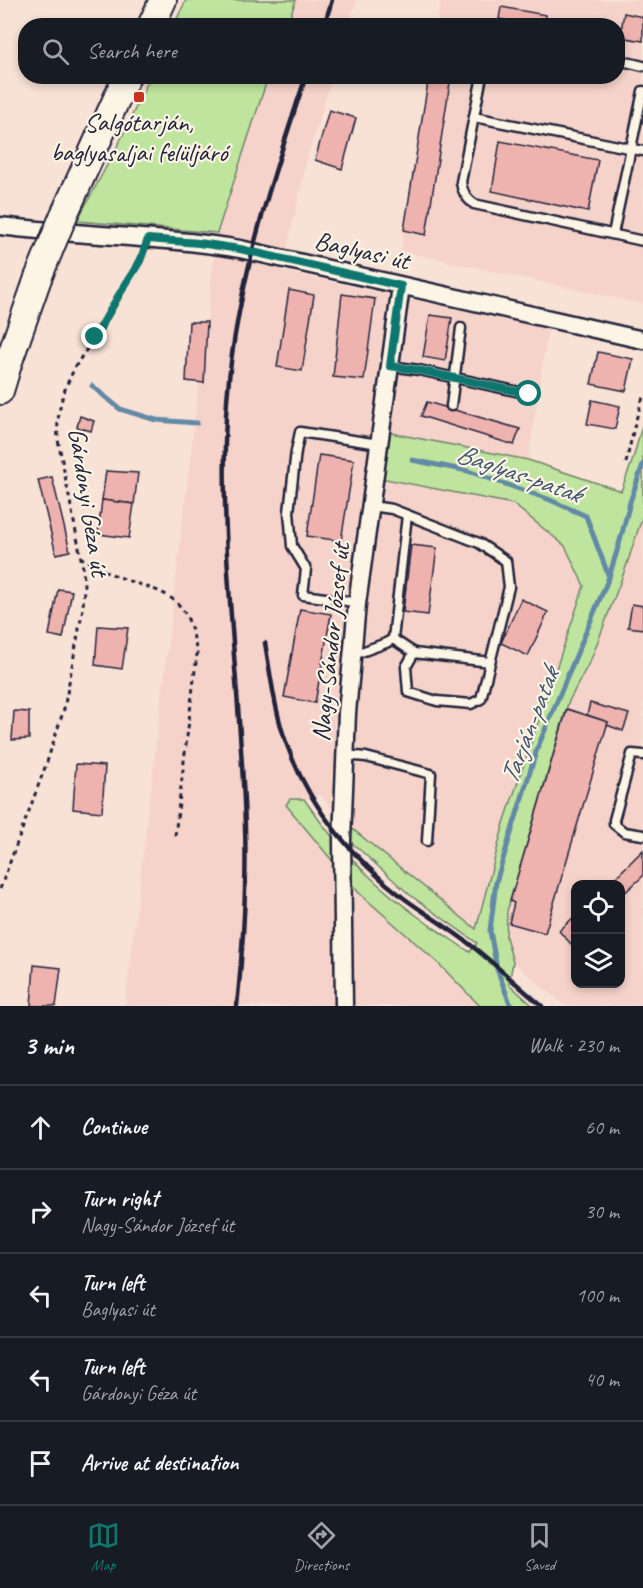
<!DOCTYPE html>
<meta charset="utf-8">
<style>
body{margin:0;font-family:Caveat,sans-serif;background:#20242c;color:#f1f3f6}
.controls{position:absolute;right:18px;bottom:18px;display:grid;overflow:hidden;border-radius:12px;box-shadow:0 3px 9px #0003}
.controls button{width:54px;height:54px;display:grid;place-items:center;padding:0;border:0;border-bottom:2px solid #363941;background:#171b24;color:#f1f3f6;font:30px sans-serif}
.stop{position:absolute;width:18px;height:18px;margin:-14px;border:4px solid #0f766e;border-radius:50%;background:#fff}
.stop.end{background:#0f766e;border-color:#fff;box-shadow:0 2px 6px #0008}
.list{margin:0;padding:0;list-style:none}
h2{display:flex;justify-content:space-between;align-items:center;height:78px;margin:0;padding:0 24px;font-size:26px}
h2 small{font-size:20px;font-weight:400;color:#9ea1a6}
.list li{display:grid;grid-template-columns:39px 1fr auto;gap:18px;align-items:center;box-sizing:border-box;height:84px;padding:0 24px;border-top:2px solid #363941}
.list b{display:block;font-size:22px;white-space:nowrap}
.list p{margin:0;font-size:20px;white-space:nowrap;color:#9ea1a6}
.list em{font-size:20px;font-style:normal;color:#9ea1a6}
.icon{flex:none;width:33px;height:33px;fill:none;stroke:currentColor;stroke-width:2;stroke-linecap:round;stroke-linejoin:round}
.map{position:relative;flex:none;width:643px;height:1006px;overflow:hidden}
.search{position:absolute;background:#171b24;box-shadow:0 3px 9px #0003;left:18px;right:18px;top:18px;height:66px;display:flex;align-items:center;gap:15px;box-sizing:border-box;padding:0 21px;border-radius:24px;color:#9ea1a6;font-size:22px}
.sheet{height:498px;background:#171b24}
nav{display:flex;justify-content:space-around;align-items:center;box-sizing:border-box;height:84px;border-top:2px solid #363941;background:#171b24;font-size:16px;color:#9ea1a6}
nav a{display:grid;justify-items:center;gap:3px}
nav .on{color:#0f766e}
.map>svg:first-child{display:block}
.built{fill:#f5d3ca;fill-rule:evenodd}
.green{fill:#bee49e;stroke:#70836c;stroke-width:1.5}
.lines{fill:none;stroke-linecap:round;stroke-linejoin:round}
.stream{stroke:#6289a6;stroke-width:5}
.building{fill:#efb3af;stroke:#22223b;stroke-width:1.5}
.service-casing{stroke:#22223b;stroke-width:13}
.minor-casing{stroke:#22223b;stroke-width:21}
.primary-casing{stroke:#22223b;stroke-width:30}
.path{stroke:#22223b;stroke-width:3;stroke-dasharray:4.5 4.5;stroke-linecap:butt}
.service{stroke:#fcf5e5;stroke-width:8}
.minor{stroke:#fcf5e5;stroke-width:16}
.primary{stroke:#fcf5e5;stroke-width:26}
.rail{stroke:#22223b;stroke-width:4.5}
.primary-bridge-casing{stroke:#22223b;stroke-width:30;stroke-linecap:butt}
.primary-bridge{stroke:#fcf5e5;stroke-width:26}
.route{stroke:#0f766e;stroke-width:8}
.poi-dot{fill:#c8321e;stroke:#fcf5e5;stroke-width:2}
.labels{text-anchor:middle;stroke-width:4.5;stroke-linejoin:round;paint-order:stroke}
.poi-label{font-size:26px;fill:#22223b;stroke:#fcf5e5}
.street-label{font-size:26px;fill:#22223b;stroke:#fcf5e5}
.water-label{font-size:27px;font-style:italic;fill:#425671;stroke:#fcf5e5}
</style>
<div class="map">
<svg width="643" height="1006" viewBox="0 0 643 1006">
<rect width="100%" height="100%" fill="#f8e1d5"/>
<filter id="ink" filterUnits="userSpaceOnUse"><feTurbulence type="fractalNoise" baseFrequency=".0167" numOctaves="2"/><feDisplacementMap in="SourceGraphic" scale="12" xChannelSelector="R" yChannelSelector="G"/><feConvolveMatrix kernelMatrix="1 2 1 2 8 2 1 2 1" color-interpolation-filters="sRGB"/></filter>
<g filter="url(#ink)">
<g class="built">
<path d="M296 0H357L348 25 287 26Z"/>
<path d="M441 0H643V304L401 251 429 77 618 76V26L437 25Z"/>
<path d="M268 77H332L307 159 282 271 548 329 528 460 381 431 375 477 513 504 565 546 584 586 504 823 476 929 342 821 321 795 304 799H290L286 805 359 893 437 962 480 1006H125L217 233Z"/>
<path d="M643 515V1006H565L513 962 506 937 507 911 568 703 592 657 626 567ZM576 885H620V984H576Z"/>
</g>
<g class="green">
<path d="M186 0H296L287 25H174Z"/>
<path d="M150 77H268L217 233 77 221 120 141Z"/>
<path d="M643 422V515L626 567 592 657 568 703 507 911 506 937 513 962 509 984 533 1006H480L437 962 359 893 286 805 290 799H304C341 853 377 888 431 926 444 934 457 944 470 952L477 943 410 895 351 842 350 827 476 929 504 823 584 586 565 546 513 504 375 477 381 431 528 460 621 491 633 459Z"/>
</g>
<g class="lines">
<g class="stream">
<path d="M92 386 120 409 156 420 197 423"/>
<path d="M412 460 468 471 548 499 586 516 609 577"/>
<path d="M511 1006 497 969 490 931 496 882 537 749 609 577 620 541 630 502 643 464"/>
</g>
</g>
<g class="building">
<path d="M501 7 546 15 545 26H535L499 19Z"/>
<path d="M624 13 643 17V41L620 37Z"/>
<path d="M556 18 596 25V26H554Z"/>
<path d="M429 76H451L426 235 404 230Z"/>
<path d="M329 110 356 118 342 169 315 160Z"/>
<path d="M500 141 598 160 588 212 492 191Z"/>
<path d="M289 290 314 295 302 371 277 367Z"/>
<path d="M342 294 375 299 364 380 333 377Z"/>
<path d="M430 315 452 318 445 361 423 357Z"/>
<path d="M189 322H207L204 383 186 381Z"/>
<path d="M598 352 633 359 626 391 591 384Z"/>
<path d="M592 400 620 406 615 429 587 424Z"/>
<path d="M427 402 520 429 514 445 421 416Z"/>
<path d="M80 416 94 421 91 431 77 427Z"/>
<path d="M319 455 354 460 341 541 307 536Z"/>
<path d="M106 471 138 473 134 504 102 500Z"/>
<path d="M52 477 70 551 56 554 38 480Z"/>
<path d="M102 500 134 504 129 538 98 534Z"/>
<path d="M411 545 437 548 428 615 403 612Z"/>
<path d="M58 589 72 591 63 638 49 635Z"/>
<path d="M521 599 548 612 528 656 501 643Z"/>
<path d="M632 604 643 606V629L628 627Z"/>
<path d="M300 609 331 614 315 703 284 697Z"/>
<path d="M98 626 128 628 122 669 95 665Z"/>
<path d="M590 703 629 714 623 731 607 725 608 722 587 715Z"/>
<path d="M567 709 608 722 545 933 509 923 514 903 510 901Z"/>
<path d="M14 711 29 712V739L12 740Z"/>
<path d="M76 764 105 766 102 812 73 809Z"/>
<path d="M643 850V876L620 897V885H608Z"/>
<path d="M576 915V943L573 946 559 931Z"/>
<path d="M34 965 61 968 56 1006H31Z"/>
</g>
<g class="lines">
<g class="service-casing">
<g id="service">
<path d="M618 60 643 66"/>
<path d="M482 76 461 182C462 192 466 198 474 204L643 241"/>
<path d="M474 117 643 151"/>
<path d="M613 234 643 91"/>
<path d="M390 366 419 370 529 394"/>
<path d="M451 406 461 328"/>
<path d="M371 506 392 509 479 543 506 561 509 587 481 699 471 704 437 701 408 692 406 667 414 653 490 662"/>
<path d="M407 515 393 639 414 653"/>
<path d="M357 604 347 601 303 595 306 569 292 546 289 512 296 451 300 432 379 444"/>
<path d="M353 655 386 643 393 639"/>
<path d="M345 755 366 757 431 774 427 841"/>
<path d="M643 755 632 754 614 820V824L624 832 643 835"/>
</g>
</g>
<g class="minor-casing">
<g id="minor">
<path d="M0 226C80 236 161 236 240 249L643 340"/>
<path d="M344 1006 342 840 347 713 357 604 401 286"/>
</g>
</g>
<g class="primary-casing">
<g id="primary">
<path d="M151 26 163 0"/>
<path d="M63 217 127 76"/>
<path d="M0 391 9 361 38 278"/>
</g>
</g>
<g class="path">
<path d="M626 463 635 423 643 397"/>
<path d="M80 557C94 566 108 573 122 578 140 586 163 589 177 603 190 615 194 637 197 654L175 836"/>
<path d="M0 889 47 762 64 709 83 608 84 586 83 568 58 440C56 411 63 389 77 364 82 355 89 347 95 337 111 313 125 286 140 261L142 255"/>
</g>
<use href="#service" class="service"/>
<use href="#minor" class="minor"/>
<use href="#primary" class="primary"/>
<g class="rail">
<path d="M324 26 332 0"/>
<path d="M265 643C271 677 275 713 287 745 310 808 353 859 405 899 427 915 451 929 472 946 496 965 518 986 542 1006"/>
<path d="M237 1006C243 947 247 886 245 827 241 690 219 553 226 416 232 300 269 186 306 76"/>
</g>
<g class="primary-bridge-casing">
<path id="primary-bridge" d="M38 278 63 217"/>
</g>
<use href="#primary-bridge" class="primary-bridge"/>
</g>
</g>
<g class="lines" filter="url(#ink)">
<path class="route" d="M95 337 119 295 140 261 148 239 199 243 240 249 401 286 390 366 418 370 529 394"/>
</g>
<rect class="poi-dot" x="133" y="91" width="12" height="12" rx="3"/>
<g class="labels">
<g class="poi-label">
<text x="139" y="131">Salgótarján,<tspan x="139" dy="30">baglyasaljai felüljáró</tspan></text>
</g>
<g class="street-label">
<text transform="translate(362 250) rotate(13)" y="9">Baglyasi út</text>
<text transform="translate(89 502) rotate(81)" y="9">Gárdonyi Géza út</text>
<text transform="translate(330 642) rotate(-84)" y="9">Nagy-Sándor József út</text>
</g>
<g class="water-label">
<text transform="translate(519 473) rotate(19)" y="9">Baglyas-patak</text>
<text transform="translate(529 726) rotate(-69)" y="9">Tarján-patak</text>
</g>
</g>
</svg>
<div class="controls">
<button><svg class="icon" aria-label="locate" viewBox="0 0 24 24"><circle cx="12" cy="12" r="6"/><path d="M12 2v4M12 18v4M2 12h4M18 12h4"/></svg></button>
<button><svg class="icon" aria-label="layers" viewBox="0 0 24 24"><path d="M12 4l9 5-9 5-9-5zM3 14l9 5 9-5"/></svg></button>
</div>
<div class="stop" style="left:529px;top:394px"></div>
<div class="stop end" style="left:95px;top:337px"></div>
<div class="search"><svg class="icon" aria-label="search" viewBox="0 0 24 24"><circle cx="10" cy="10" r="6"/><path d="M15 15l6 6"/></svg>Search here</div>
</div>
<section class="sheet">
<h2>3 min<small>Walk · 230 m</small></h2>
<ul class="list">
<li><svg class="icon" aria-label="ahead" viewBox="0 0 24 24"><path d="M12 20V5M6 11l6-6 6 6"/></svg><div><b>Continue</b></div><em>60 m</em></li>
<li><svg class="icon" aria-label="right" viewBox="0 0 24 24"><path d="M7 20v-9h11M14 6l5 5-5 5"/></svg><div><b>Turn right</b><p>Nagy-Sándor József út</p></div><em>30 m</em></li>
<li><svg class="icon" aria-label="left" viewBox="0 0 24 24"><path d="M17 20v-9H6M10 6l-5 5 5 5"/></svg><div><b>Turn left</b><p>Baglyasi út</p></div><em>100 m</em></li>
<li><svg class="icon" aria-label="left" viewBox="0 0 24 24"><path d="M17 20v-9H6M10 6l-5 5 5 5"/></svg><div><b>Turn left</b><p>Gárdonyi Géza út</p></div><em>40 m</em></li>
<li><svg class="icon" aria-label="arrive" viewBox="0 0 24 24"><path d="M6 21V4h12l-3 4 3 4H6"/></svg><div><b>Arrive at destination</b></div></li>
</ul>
</section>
<nav>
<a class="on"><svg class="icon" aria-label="map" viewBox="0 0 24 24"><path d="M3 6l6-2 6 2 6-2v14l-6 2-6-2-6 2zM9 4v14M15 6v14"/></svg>Map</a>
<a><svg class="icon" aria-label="directions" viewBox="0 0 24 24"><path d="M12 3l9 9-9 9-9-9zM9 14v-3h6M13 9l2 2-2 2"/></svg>Directions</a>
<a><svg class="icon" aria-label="saved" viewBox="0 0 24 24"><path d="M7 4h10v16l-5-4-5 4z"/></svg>Saved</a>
</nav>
